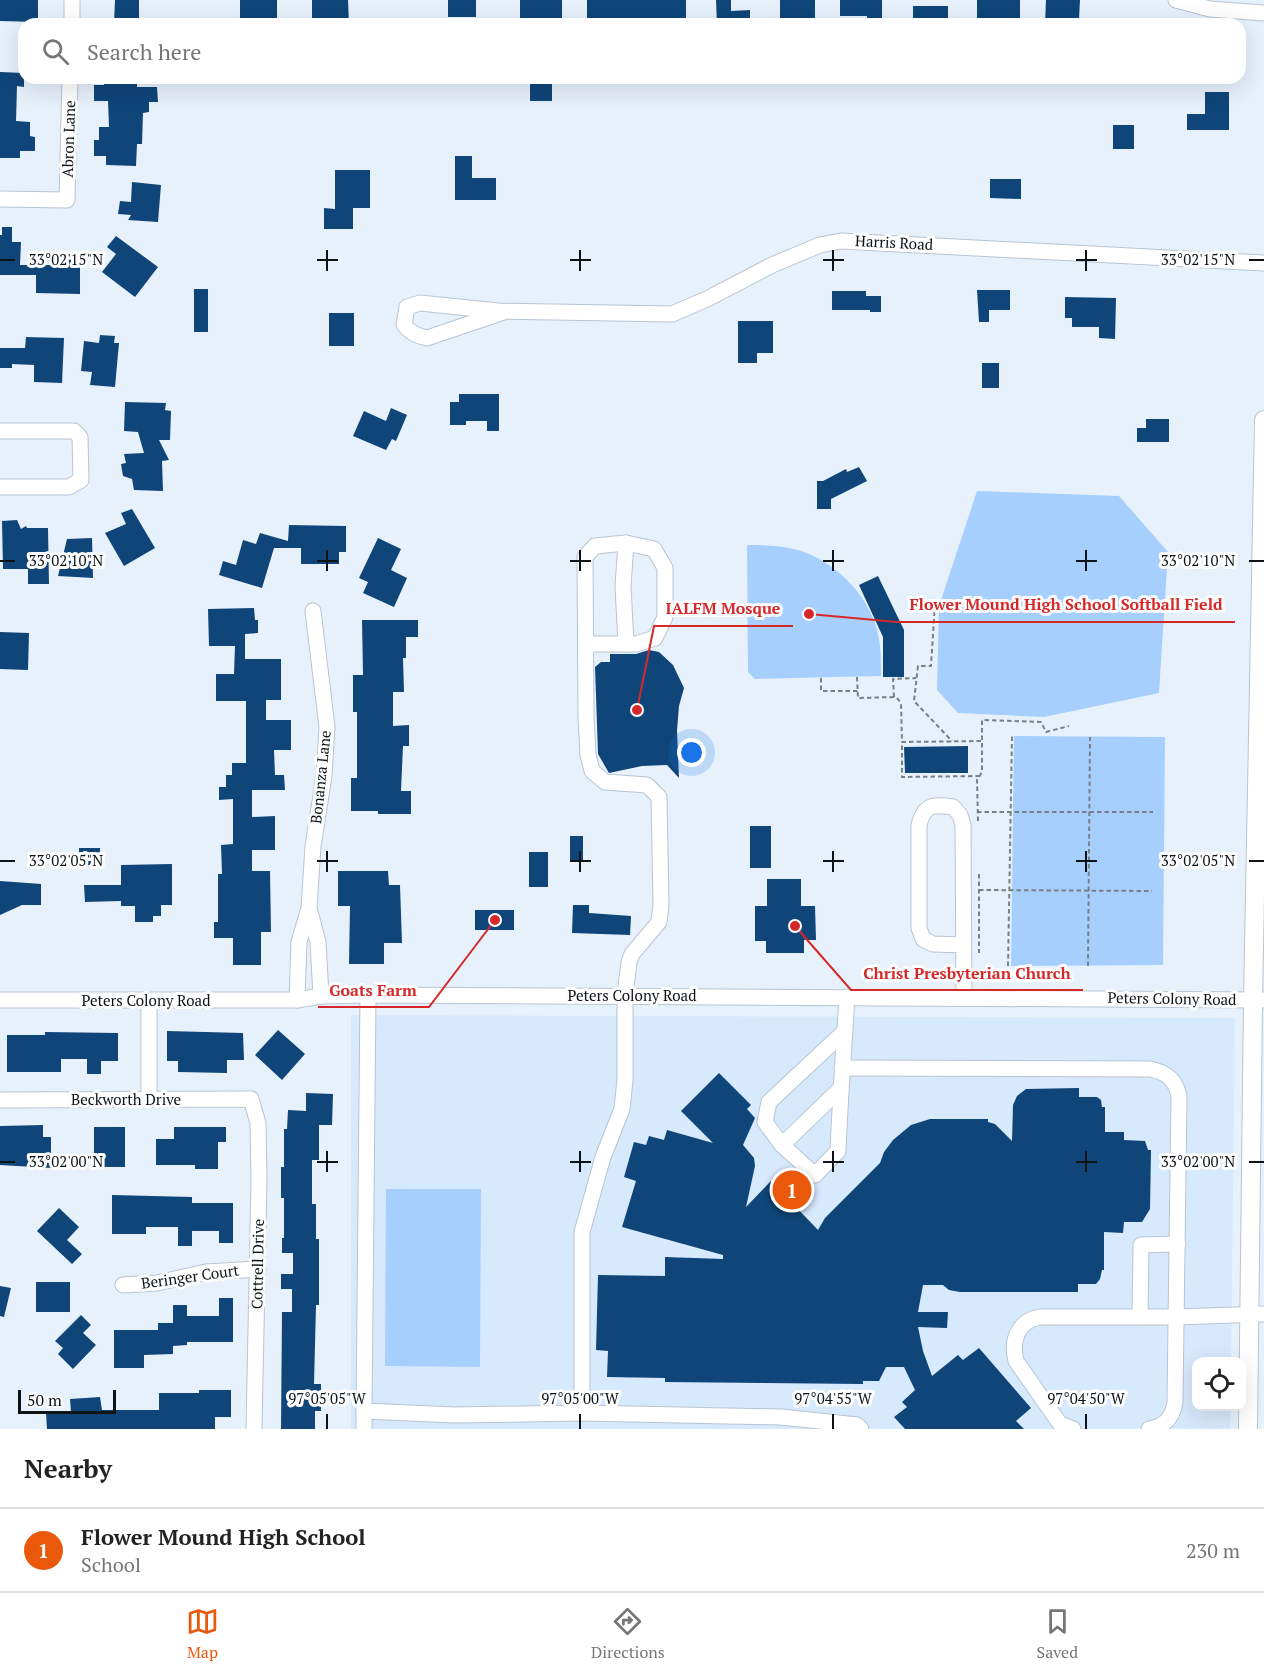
<!DOCTYPE html>
<meta charset="utf-8">
<style>
body{margin:0;font-family:"PT Serif",serif;background:#f6f6f6;color:#222}
.controls{position:absolute;right:18px;bottom:18px;display:grid;overflow:hidden;border-radius:12px;box-shadow:0 6px 24px #0002}
.controls button{width:54px;height:54px;display:grid;place-items:center;padding:0;border:0;border-bottom:2px solid #e0e0e0;background:#fff;color:#222;font:30px sans-serif}
.scale{position:absolute;left:18px;bottom:15px;width:98px;box-sizing:border-box;padding-left:6px;border:3px solid #0e1317;border-top:0;font-size:16px;line-height:21px;white-space:nowrap;color:#0e1317;-webkit-text-stroke:4px #fdfdfd;paint-order:stroke}
.you{position:absolute;left:692px;top:753px;width:21px;height:21px;margin:-15px;border:4px solid #fff;border-radius:50%;background:#1a73e8;box-shadow:0 0 0 9px #1a73e833}
.badge{display:grid;place-items:center;width:39px;height:39px;border-radius:50%;background:#ea580c;color:#fff;font-size:20px;font-weight:700}
.pin{position:absolute;translate:-50% -50%;border:3px solid #fff;box-shadow:0 2px 6px #0006}
.list{margin:0;padding:0;list-style:none}
h2{display:flex;justify-content:space-between;align-items:center;height:78px;margin:0;padding:0 24px;font-size:26px}
h2 small{font-size:20px;font-weight:400;color:#767676}
.list li{display:grid;grid-template-columns:39px 1fr auto;gap:18px;align-items:center;box-sizing:border-box;height:84px;padding:0 24px;border-top:2px solid #e0e0e0}
.list b{display:block;font-size:22px;white-space:nowrap}
.list p{margin:0;font-size:20px;white-space:nowrap;color:#767676}
.list em{font-size:20px;font-style:normal;color:#767676}
.icon{flex:none;width:33px;height:33px;fill:none;stroke:currentColor;stroke-width:2;stroke-linecap:round;stroke-linejoin:round}
.map{position:relative;flex:none;width:1264px;height:1429px;overflow:hidden}
.search{position:absolute;background:#fff;box-shadow:0 6px 24px #0002;left:18px;right:18px;top:18px;height:66px;display:flex;align-items:center;gap:15px;box-sizing:border-box;padding:0 21px;border-radius:18px;color:#767676;font-size:22px}
.sheet{height:162px;background:#fff}
nav{display:flex;justify-content:space-around;align-items:center;box-sizing:border-box;height:84px;border-top:2px solid #e0e0e0;background:#fff;font-size:16px;color:#767676}
nav a{display:grid;justify-items:center;gap:3px}
nav .on{color:#ea580c}
.map>svg:first-child{display:block}
.built{fill:#d7e9fd}
.green{fill:#a7cffd}
.building{fill:#0f4579}
.lines{fill:none;stroke-linecap:round;stroke-linejoin:round}
.minor-casing{stroke:#b8c4d2;stroke-width:17}
.major-casing{stroke:#b8c4d2;stroke-width:20}
.path{stroke:#788087;stroke-width:2;stroke-dasharray:4.5 3;stroke-linecap:butt}
.minor{stroke:#fff;stroke-width:15}
.major{stroke:#fff;stroke-width:18}
.ticks{fill:none;stroke:#0e1317;stroke-width:2}
.labels{text-anchor:middle;stroke-width:6;stroke-linejoin:round;paint-order:stroke}
.street-label{font-size:15px;fill:#0e1317;stroke:#fdfdfd}
.ticks-label{font-size:15px;text-anchor:middle;fill:#0e1317;stroke:#fdfdfd;stroke-width:6;stroke-linejoin:round;paint-order:stroke}
.leader{fill:none;stroke:#d62828;stroke-width:2}
.callout-dot{fill:#d62828;stroke:#fdfdfd;stroke-width:2}
.callout-label{font-size:16px;text-anchor:middle;font-weight:bold;fill:#d62828;stroke:#fdfdfd;stroke-width:6;stroke-linejoin:round;paint-order:stroke}
</style>
<div class="map">
<svg width="1264" height="1429" viewBox="0 0 1264 1429">
<rect width="100%" height="100%" fill="#e7f1fc"/>
<path class="built" d="M351 1015 1235 1018 1231 1361 1196 1362V1406L1231 1407 1230 1429H351Z"/>
<g class="green">
<path d="M977 491 1119 496 1168 552 1159 693 1044 717 958 713 937 690 939 606Z"/>
<path d="M747 545C763 545 781 545 798 550 834 561 867 593 877 630 881 645 881 661 881 676L755 679 748 672Z"/>
<path d="M1014 736 1165 737 1163 965 1011 966Z"/>
<path d="M386 1189H481L480 1367 385 1366Z"/>
</g>
<g class="building">
<path d="M0 0H38V22L0 21Z"/>
<path d="M115 0H139V24H114Z"/>
<path d="M240 0H277V24H254V19H240Z"/>
<path d="M312 0H348L349 24H312Z"/>
<rect x="448" y="0" width="28" height="17"/>
<rect x="520" y="0" width="42" height="24"/>
<path d="M587 0H686V22L587 24Z"/>
<path d="M716 0H731V11L750 10V24H717Z"/>
<rect x="780" y="0" width="35" height="19"/>
<path d="M840 0H882V24H867V16H840Z"/>
<path d="M977 0H1020V24H990V18H977Z"/>
<path d="M1046 0H1080L1079 19 1069 18V24H1045Z"/>
<rect x="913" y="6" width="35" height="18"/>
<path d="M0 72 24 73V87L17 86 16 121 30 122V136L35 137V151H20V158H0Z"/>
<path d="M104 78H137V87H157L158 102H149V112L143 113 142 144H137L136 166 106 165V156H94V140H99V127H109L108 101H94V85H104Z"/>
<rect x="530" y="78" width="22" height="23"/>
<path d="M1205 92H1229V130H1187V114H1205Z"/>
<rect x="1113" y="125" width="21" height="24"/>
<path d="M455 156H472V178H496V200H455Z"/>
<path d="M335 170H370V208H353V229H324V208L335 209Z"/>
<path d="M990 179H1021V199L990 198Z"/>
<path d="M132 182 161 185 158 222 128 220 131 215 118 214 120 201 131 202Z"/>
<path d="M2 227H12V242H21L20 265H61V254H71V267H80V294L36 293V275H0V235H2Z"/>
<path d="M116 236 158 267 135 297 102 272 116 254 107 247Z"/>
<rect x="194" y="289" width="14" height="43"/>
<path d="M977 290H1010V310H989V322H979Z"/>
<path d="M832 291H866V296H881V312H870V310H832Z"/>
<path d="M1065 297 1116 298 1115 339 1099 338V327H1072V318H1065Z"/>
<rect x="329" y="313" width="25" height="33"/>
<path d="M738 321H773V353H757V363H738Z"/>
<path d="M100 335 115 336 114 343H119L115 387 90 385 92 372 81 371 84 341 99 343Z"/>
<path d="M26 337 64 338 62 383 34 382V365L12 364V368H0V348H25Z"/>
<rect x="982" y="363" width="17" height="25"/>
<path d="M459 394H499V431H487V421H466V425H450V402H459Z"/>
<path d="M125 402 166 403 165 410 171 411 170 440H159L169 460 162 461 163 491 134 490 132 479 123 476 121 464 126 463 124 454 144 453 138 432 124 431Z"/>
<path d="M391 408 407 415 396 441 392 439 386 450 353 436 364 411 386 421Z"/>
<path d="M1146 419H1169V442H1137V428H1146Z"/>
<path d="M859 467 867 481 831 499V509H817V481H823L846 469 847 472Z"/>
<path d="M132 509 155 548 124 566 105 533 126 524 121 513Z"/>
<path d="M17 520 21 529 26 526 27 528H48L49 584H28V569H3L2 521Z"/>
<path d="M289 525 346 526V552H339V564H301V548H274L262 588 219 575 223 561 236 565 243 540 256 544 260 533 288 541Z"/>
<path d="M92 538 93 578 58 576 67 539Z"/>
<path d="M378 538 401 549 391 570 407 578 394 607 363 593 368 582 359 578Z"/>
<path d="M878 576 904 630V677H883V637L859 585Z"/>
<path d="M254 608 255 620H258V633L245 634V659H281V700H266V720H291V750H274L275 775H284L285 790H252V817L275 816V850H252V871H270L271 932H261V965H233V938H214V922H218V874H222L221 845 233 844V799L219 800V787H226V775H232V763H246V701H216V674H234L235 646H209L208 609Z"/>
<path d="M362 620H418V637H406V658H403L404 692H393V726L409 725V746H403L401 791H411V814H378V811H351V778H357V712H353V675H363Z"/>
<path d="M0 632 29 633 28 670 0 669Z"/>
<path d="M649 650 659 652 673 665 684 688 679 706 677 730 679 778 667 765 642 766 609 773 598 754 595 667 601 662H610V654H636Z"/>
<path d="M968 746V773H905L904 747Z"/>
<rect x="750" y="826" width="21" height="42"/>
<rect x="570" y="836" width="13" height="25"/>
<rect x="79" y="848" width="21" height="17"/>
<rect x="529" y="852" width="19" height="35"/>
<path d="M172 864V905H161V916H153V922H135V906H121V901L85 902 84 885H121V865Z"/>
<path d="M338 871H388L389 885H400L402 943H384V964H349L350 906H338Z"/>
<path d="M767 879H801V906H815L816 940H804V953H766V941H755V906H767Z"/>
<path d="M0 881 41 884V905H22L0 915Z"/>
<path d="M573 905H589V913L631 916 630 935 572 933Z"/>
<rect x="475" y="910" width="39" height="20"/>
<path d="M278 1030 305 1054 282 1080 255 1055Z"/>
<path d="M167 1031 243 1033 244 1060H227V1073L178 1072V1061H167Z"/>
<path d="M45 1032 118 1033V1061H101V1074H87V1059H61V1072H7V1035H45Z"/>
<path d="M719 1073 751 1105 747 1109 755 1118 743 1145 754 1158 755 1166 746 1207 771 1181 818 1230 825 1218 880 1163 884 1152 893 1140 911 1125 930 1119H988V1122L995 1124 1012 1141 1013 1105 1017 1096 1026 1089 1079 1088V1097H1097L1101 1100 1102 1107H1105V1132H1124V1140L1145 1141 1148 1150H1151L1150 1209 1142 1222H1124L1123 1233 1104 1232V1270H1102L1100 1279 1096 1284H1078V1292H960L949 1290 943 1285H923L918 1312H948L947 1328 918 1327 923 1351 932 1376 958 1355 963 1360 979 1348 1031 1408 1016 1421 1024 1429H905L894 1417 907 1407 902 1402 915 1390 904 1367H886L879 1381H863V1384L665 1382V1378L607 1377 608 1351 596 1350 598 1275 665 1276V1257L723 1259V1255L622 1227 636 1181 624 1177 634 1142 646 1145 649 1136 664 1140 667 1130 713 1143 681 1111Z"/>
<path d="M306 1093 333 1094 332 1125H319V1160H312V1204H316V1239H319V1305H316L314 1384H321V1411H315V1429H281L282 1312H292V1289H281V1274H293V1253H282V1238H284V1198H281V1167H284V1129H287L288 1110 306 1111Z"/>
<path d="M43 1125V1137H51V1168L0 1165V1126Z"/>
<rect x="94" y="1127" width="31" height="40"/>
<path d="M174 1127H226V1142H218V1169H195V1165H156V1139H174Z"/>
<path d="M112 1195 192 1197V1203H233V1243H219V1231H192V1246H178V1227H146V1234H112Z"/>
<path d="M59 1208 79 1227 67 1240 82 1254 72 1264 37 1231Z"/>
<rect x="36" y="1282" width="34" height="30"/>
<path d="M0 1286 11 1288 4 1317 0 1316Z"/>
<path d="M219 1298H233V1342H187V1345L173 1346V1354L144 1355V1368H114V1330H158V1323H173V1305H187V1316H219Z"/>
<path d="M81 1315 91 1325 83 1333 96 1345 73 1369 58 1354 63 1348 55 1341Z"/>
<path d="M199 1390H231V1417H215V1429H47L46 1413 71 1412 70 1399 100 1397 102 1410H159V1393H199Z"/>
</g>
<g class="lines">
<g class="minor-casing">
<g id="minor">
<path d="M1176 0 1210 9 1264 13"/>
<path d="M72 24V0"/>
<path d="M0 199 67 200 70 78"/>
<path d="M504 312 427 338C417 336 410 333 404 325L407 307 420 303 498 311 672 314 707 299 772 265 820 245 841 241 1264 263"/>
<path d="M0 431H74L80 437 81 480 69 487H0"/>
<path d="M626 543 623 586 626 644"/>
<path d="M586 644H636L655 638 665 617V568L654 549 626 543 595 546 585 557 586 718 588 755 592 771 605 782 647 785 659 797 661 905 659 922 632 954 629 962 625 995V1080L622 1109 603 1157 582 1232V1413L781 1417 857 1425 861 1429"/>
<path d="M309 908 318 942 321 996"/>
<path d="M964 945 933 944 923 939 919 928V825C924 804 934 804 953 807L960 815 963 825 964 997"/>
<path d="M368 995 364 1411 454 1415 582 1413"/>
<path d="M0 1000H297L321 996 368 995 1264 1000"/>
<path d="M297 1000 299 942 309 908 313 846 324 776 327 727 313 611"/>
<path d="M149 1001V1099"/>
<path d="M845 1031 769 1102 765 1122 782 1145 815 1175 838 1151C840 1099 844 1048 847 997"/>
<path d="M842 1068 1150 1069C1166 1072 1176 1080 1179 1096L1175 1402C1173 1418 1165 1426 1149 1429"/>
<path d="M0 1100 251 1099 258 1123 259 1180 254 1429"/>
<path d="M782 1145 840 1089"/>
<path d="M123 1285 157 1283 206 1272 258 1269"/>
<path d="M1140 1317 1141 1245 1178 1244"/>
<path d="M364 1429V1411"/>
<path d="M1073 1429 1060 1424 1016 1361C1011 1341 1017 1321 1040 1317H1176L1264 1314"/>
</g>
</g>
<g class="major-casing">
<path id="major" d="M1248 1429 1253 1000 1264 420"/>
</g>
<g class="path">
<path d="M935 604 931 666H918L914 701 952 741"/>
<path d="M857 677 858 698 894 697 898 699 901 704 902 742"/>
<path d="M821 678V691H858"/>
<path d="M894 697 893 679 916 678"/>
<path d="M980 776 902 777V742L981 741"/>
<path d="M977 812H1153"/>
<path d="M978 821 977 780 982 772V720L1041 722 1046 732 1069 726"/>
<path d="M979 874V953"/>
<path d="M979 890 1152 891"/>
<path d="M1008 966 1012 735"/>
<path d="M1088 966 1090 737"/>
</g>
<use href="#minor" class="minor"/>
<use href="#major" class="major"/>
</g>
<path class="ticks" d="M327 250V271M580 250V271M833 250V271M1086 250V271M0 260H15M317 260H338M570 260H591M823 260H844M1076 260H1097M1249 260H1264M327 550V571M580 550V571M833 550V571M1086 550V571M0 561H15M317 561H338M570 561H591M823 561H844M1076 561H1097M1249 561H1264M327 851V872M580 851V872M833 851V872M1086 851V872M0 861H15M317 861H338M570 861H591M823 861H844M1076 861H1097M1249 861H1264M327 1151V1172M580 1151V1172M833 1151V1172M1086 1151V1172M0 1162H15M317 1162H338M570 1162H591M823 1162H844M1076 1162H1097M1249 1162H1264M327 1414V1429M580 1414V1429M833 1414V1429M1086 1414V1429"/>
<g class="labels">
<g class="street-label">
<text transform="translate(69 139) rotate(-88)" y="5">Abron Lane</text>
<text transform="translate(894 243) rotate(3)" y="5">Harris Road</text>
<text transform="translate(321 777) rotate(-84)" y="5">Bonanza Lane</text>
<text x="632" y="1001">Peters Colony Road</text>
<text transform="translate(1172 999) rotate(1)" y="5">Peters Colony Road</text>
<text x="146" y="1006">Peters Colony Road</text>
<text x="126" y="1105">Beckworth Drive</text>
<text transform="translate(258 1264) rotate(-89)" y="5">Cottrell Drive</text>
<text transform="translate(190 1277) rotate(-8)" y="5">Beringer Court</text>
</g>
</g>
<g class="ticks-label">
<text x="66" y="265">33°02'15"N</text>
<text x="1198" y="265">33°02'15"N</text>
<text x="66" y="566">33°02'10"N</text>
<text x="1198" y="566">33°02'10"N</text>
<text x="66" y="866">33°02'05"N</text>
<text x="1198" y="866">33°02'05"N</text>
<text x="66" y="1167">33°02'00"N</text>
<text x="1198" y="1167">33°02'00"N</text>
<text x="327" y="1404">97°05'05"W</text>
<text x="580" y="1404">97°05'00"W</text>
<text x="833" y="1404">97°04'55"W</text>
<text x="1086" y="1404">97°04'50"W</text>
</g>
<path class="leader" d="M809 614L897 622H1235M637 710L654 626H793M795 926L851 990H1083M495 920L429 1007H318"/>
<g class="callout-dot">
<circle cx="809" cy="614" r="6"/>
<circle cx="637" cy="710" r="6"/>
<circle cx="795" cy="926" r="6"/>
<circle cx="495" cy="920" r="6"/>
</g>
<g class="callout-label">
<text x="1066" y="610">Flower Mound High School Softball Field</text>
<text x="723" y="614">IALFM Mosque</text>
<text x="967" y="979">Christ Presbyterian Church</text>
<text x="373" y="996">Goats Farm</text>
</g>
</svg>
<div class="controls">
<button><svg class="icon" aria-label="locate" viewBox="0 0 24 24"><circle cx="12" cy="12" r="6"/><path d="M12 2v4M12 18v4M2 12h4M18 12h4"/></svg></button>
</div>
<div class="scale">50 m</div>
<div class="you"></div>
<div class="pin badge" style="left:792px;top:1190px">1</div>
<div class="search"><svg class="icon" aria-label="search" viewBox="0 0 24 24"><circle cx="10" cy="10" r="6"/><path d="M15 15l6 6"/></svg>Search here</div>
</div>
<section class="sheet">
<h2>Nearby<small></small></h2>
<ul class="list">
<li><span class="badge">1</span><div><b>Flower Mound High School</b><p>School</p></div><em>230 m</em></li>
</ul>
</section>
<nav>
<a class="on"><svg class="icon" aria-label="map" viewBox="0 0 24 24"><path d="M3 6l6-2 6 2 6-2v14l-6 2-6-2-6 2zM9 4v14M15 6v14"/></svg>Map</a>
<a><svg class="icon" aria-label="directions" viewBox="0 0 24 24"><path d="M12 3l9 9-9 9-9-9zM9 14v-3h6M13 9l2 2-2 2"/></svg>Directions</a>
<a><svg class="icon" aria-label="saved" viewBox="0 0 24 24"><path d="M7 4h10v16l-5-4-5 4z"/></svg>Saved</a>
</nav>
